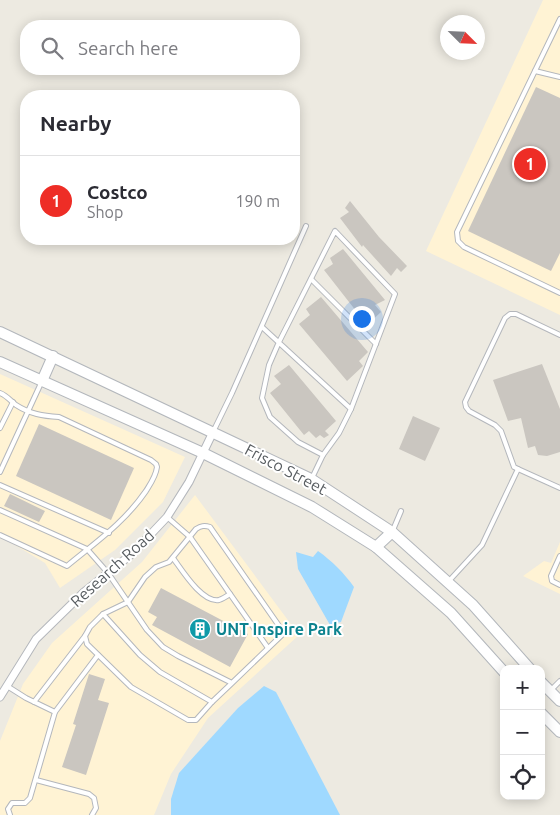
<!DOCTYPE html>
<meta charset="utf-8">
<style>
body{margin:0;font-family:Ubuntu,sans-serif;background:#f2f2f3;color:#2b2b33}
.controls{position:absolute;right:15px;bottom:15px;display:grid;overflow:hidden;border-radius:10px;box-shadow:0 2px 12px #0003}
.controls button{width:45px;height:45px;display:grid;place-items:center;padding:0;border:0;border-bottom:1px solid #e1e1e2;background:#fff;color:#2b2b33;font:25px sans-serif}
.compass{position:absolute;left:440px;top:15px;width:45px;height:45px;border-radius:50%;background:#fff;box-shadow:0 2px 12px #0003;rotate:114deg}
.you{position:absolute;left:361px;top:318px;width:18px;height:18px;margin:-12px;border:4px solid #fff;border-radius:50%;background:#1a73e8;box-shadow:0 0 0 8px #1a73e833}
.badge{display:grid;place-items:center;width:32px;height:32px;border-radius:50%;background:#ee2d26;color:#fff;font-size:16px;font-weight:700}
.pin{position:absolute;translate:-50% -50%;border:2px solid #fff;box-shadow:0 1px 5px #0006}
.list{margin:0;padding:0;list-style:none}
h2{display:flex;justify-content:space-between;align-items:center;height:65px;margin:0;padding:0 20px;font-size:21px}
h2 small{font-size:16px;font-weight:400;color:#7c7c81}
.list li{display:grid;grid-template-columns:32px 1fr auto;gap:15px;align-items:center;box-sizing:border-box;height:90px;padding:0 20px;border-top:1px solid #e1e1e2}
.list b{display:block;font-size:19px;white-space:nowrap}
.list p{margin:0;font-size:16px;white-space:nowrap;color:#7c7c81}
.list em{font-size:16px;font-style:normal;color:#7c7c81}
.icon{flex:none;width:28px;height:28px;fill:none;stroke:currentColor;stroke-width:2;stroke-linecap:round;stroke-linejoin:round}
.map{position:relative;flex:none;width:560px;height:815px;overflow:hidden}
.search{position:absolute;background:#fff;box-shadow:0 2px 12px #0003;left:20px;top:20px;width:280px;height:55px;display:flex;align-items:center;gap:12px;box-sizing:border-box;padding:0 18px;border-radius:20px;color:#7c7c81;font-size:19px}
.panel{position:absolute;background:#fff;box-shadow:0 2px 12px #0003;left:20px;top:90px;width:280px;height:155px;border-radius:20px}
.map>svg:first-child{display:block}
.commercial{fill:#fff3d4}
.water{fill:#9fd9ff}
.building{fill:#cac6c0}
.lines{fill:none;stroke-linecap:round;stroke-linejoin:round}
.lane-casing{stroke:#b4b7bc;stroke-width:6}
.street-casing{stroke:#b4b7bc;stroke-width:9}
.secondary-casing{stroke:#b3b7bc;stroke-width:12}
.lane{stroke:#fff;stroke-width:4}
.street{stroke:#fff;stroke-width:7}
.secondary{stroke:#fff;stroke-width:10}
.labels{text-anchor:middle;stroke-width:4;stroke-linejoin:round;paint-order:stroke}
.street-label{font-size:16px;fill:#595e62;stroke:#fff}
.culture-label{font-size:16px;font-weight:bold;fill:#0d838f;stroke:#fff;text-anchor:start}
</style>
<div class="map">
<svg width="560" height="815" viewBox="0 0 560 815">
<rect width="100%" height="100%" fill="#edeae1"/>
<g class="commercial">
<path d="M543 0H560V315L426 251Z"/>
<path d="M0 374 185 457 163 502 115 550 60 588 45 563 0 536Z"/>
<path d="M195 495 299 635 208 718 171 774 154 815H0V741L23 684 52 643 142 562Z"/>
<path d="M560 542V594L523 576 544 561 551 563Z"/>
</g>
<g class="water">
<path d="M318 551C332 561 344 573 354 587L341 622 330 625 298 569 296 552 313 557Z"/>
<path d="M264 686 276 692 340 815H171V799L179 773 238 708Z"/>
</g>
<g class="building">
<path d="M536 87 560 98V253L551 271 468 231Z"/>
<path d="M350 201 379 237 407 266 401 272 397 268 391 276 363 245 362 247 340 218 349 212 345 208Z"/>
<path d="M343 249 385 300 375 305 381 312 367 325 324 270 333 264 330 258Z"/>
<path d="M321 297 368 352 359 361 363 366 347 381 299 324 310 315 306 309Z"/>
<path d="M542 364 560 409V452L547 456 538 455 535 446 528 448 521 418 508 421 493 380Z"/>
<path d="M289 365 336 421 325 431 329 435 324 438 320 435 316 438 309 431 304 435 270 393 281 384 274 376Z"/>
<path d="M413 416 440 428 425 461 399 449Z"/>
<path d="M39 424 134 468 111 520 16 476Z"/>
<path d="M10 494 45 511 39 522 4 506Z"/>
<path d="M161 588 248 634 230 667 152 625 157 617 148 612Z"/>
<path d="M89 674 105 679 98 700 109 703 86 775 62 767 76 725 73 724Z"/>
</g>
<g class="lines">
<g class="lane-casing">
<g id="lane">
<path d="M560 19 457 232 458 241 464 247 560 293"/>
<path d="M535 71 560 77"/>
<path d="M311 279 376 344"/>
<path d="M262 327 351 409 395 294 335 231 279 342 269 365 262 398 270 417 298 442 323 455 312 478"/>
<path d="M0 393C6 395 11 401 16 405 30 414 43 416 59 417L151 460 156 464 157 467C156 476 151 483 146 491 124 523 96 542 67 566L0 535"/>
<path d="M0 428 13 402"/>
<path d="M213 432 232 393 306 226"/>
<path d="M323 455 339 433 351 409"/>
<path d="M518 469 514 467 501 431 495 425 469 411 466 407 465 402 505 318 510 314H516L560 335"/>
<path d="M0 472 42 381"/>
<path d="M0 485 109 533"/>
<path d="M0 510 87 549 108 573 147 630 163 647 178 656 232 683 284 633 210 527C204 525 201 526 196 529L169 562 156 567 145 577 128 602 103 614 140 655 160 672 212 702 232 683"/>
<path d="M167 517 190 537 268 648"/>
<path d="M393 530 401 511"/>
<path d="M560 556 551 576 552 581 560 585"/>
<path d="M173 558C182 570 202 603 219 600 222 599 227 596 230 594"/>
<path d="M448 582 482 545 518 469 560 488"/>
<path d="M103 614 90 627 85 636 87 644 131 687 188 720H196L212 702"/>
<path d="M7 686 26 698 55 712 30 798 25 803H12L8 809 10 815"/>
<path d="M551 690 560 681"/>
<path d="M34 702 85 636"/>
<path d="M55 712 98 655"/>
<path d="M36 780 89 794 94 798 96 808 92 815"/>
</g>
</g>
<g class="street-casing">
<path id="street" d="M0 697 36 639 84 592 133 553 167 517 189 482 213 432"/>
</g>
<g class="secondary-casing">
<g id="secondary">
<path d="M0 332 311 479 392 532 473 605 530 669"/>
<path d="M0 362 203 453 312 507 376 547 451 613 504 672"/>
<path d="M42 381 53 356"/>
<path d="M376 547 392 532"/>
<path d="M541 682 560 701"/>
<path d="M541 713 560 732"/>
</g>
</g>
<use href="#lane" class="lane"/>
<use href="#street" class="street"/>
<use href="#secondary" class="secondary"/>
</g>
<defs>
<g id="building-disc" transform="scale(1.125)"><circle r="9.5" fill="#0f9aa8" stroke="#fff"/><path d="M-4-6H4V6H1V3H-1V6H-4ZM-2.5-4.3h1.7v1.8h-1.7ZM.8-4.3h1.7v1.8H.8ZM-2.5-1h1.7V.8h-1.7ZM.8-1h1.7V.8H.8Z" fill="#fff"/></g>
</defs>
<g fill-rule="evenodd">
<use href="#building-disc" x="200" y="629"/>
</g>
<g class="labels">
<g class="street-label">
<text transform="translate(286 469) rotate(28)" y="6">Frisco Street</text>
<text transform="translate(112 568) rotate(-42)" y="6">Research Road</text>
</g>
<g class="culture-label">
<text x="216" y="635">UNT Inspire Park</text>
</g>
</g>
</svg>
<div class="controls">
<button>+</button>
<button>−</button>
<button><svg class="icon" aria-label="locate" viewBox="0 0 24 24"><circle cx="12" cy="12" r="6"/><path d="M12 2v4M12 18v4M2 12h4M18 12h4"/></svg></button>
</div>
<svg class="compass" viewBox="-18 -18 36 36"><path d="M0-13l5 13h-10z" fill="#e53935"/><path d="M0 13l5-13h-10z" fill="#7c7c81"/></svg>
<div class="you"></div>
<div class="pin badge" style="left:530px;top:164px">1</div>
<div class="search"><svg class="icon" aria-label="search" viewBox="0 0 24 24"><circle cx="10" cy="10" r="6"/><path d="M15 15l6 6"/></svg>Search here</div>
<section class="panel">
<h2>Nearby<small></small></h2>
<ul class="list">
<li><span class="badge">1</span><div><b>Costco</b><p>Shop</p></div><em>190 m</em></li>
</ul>
</section>
</div>
